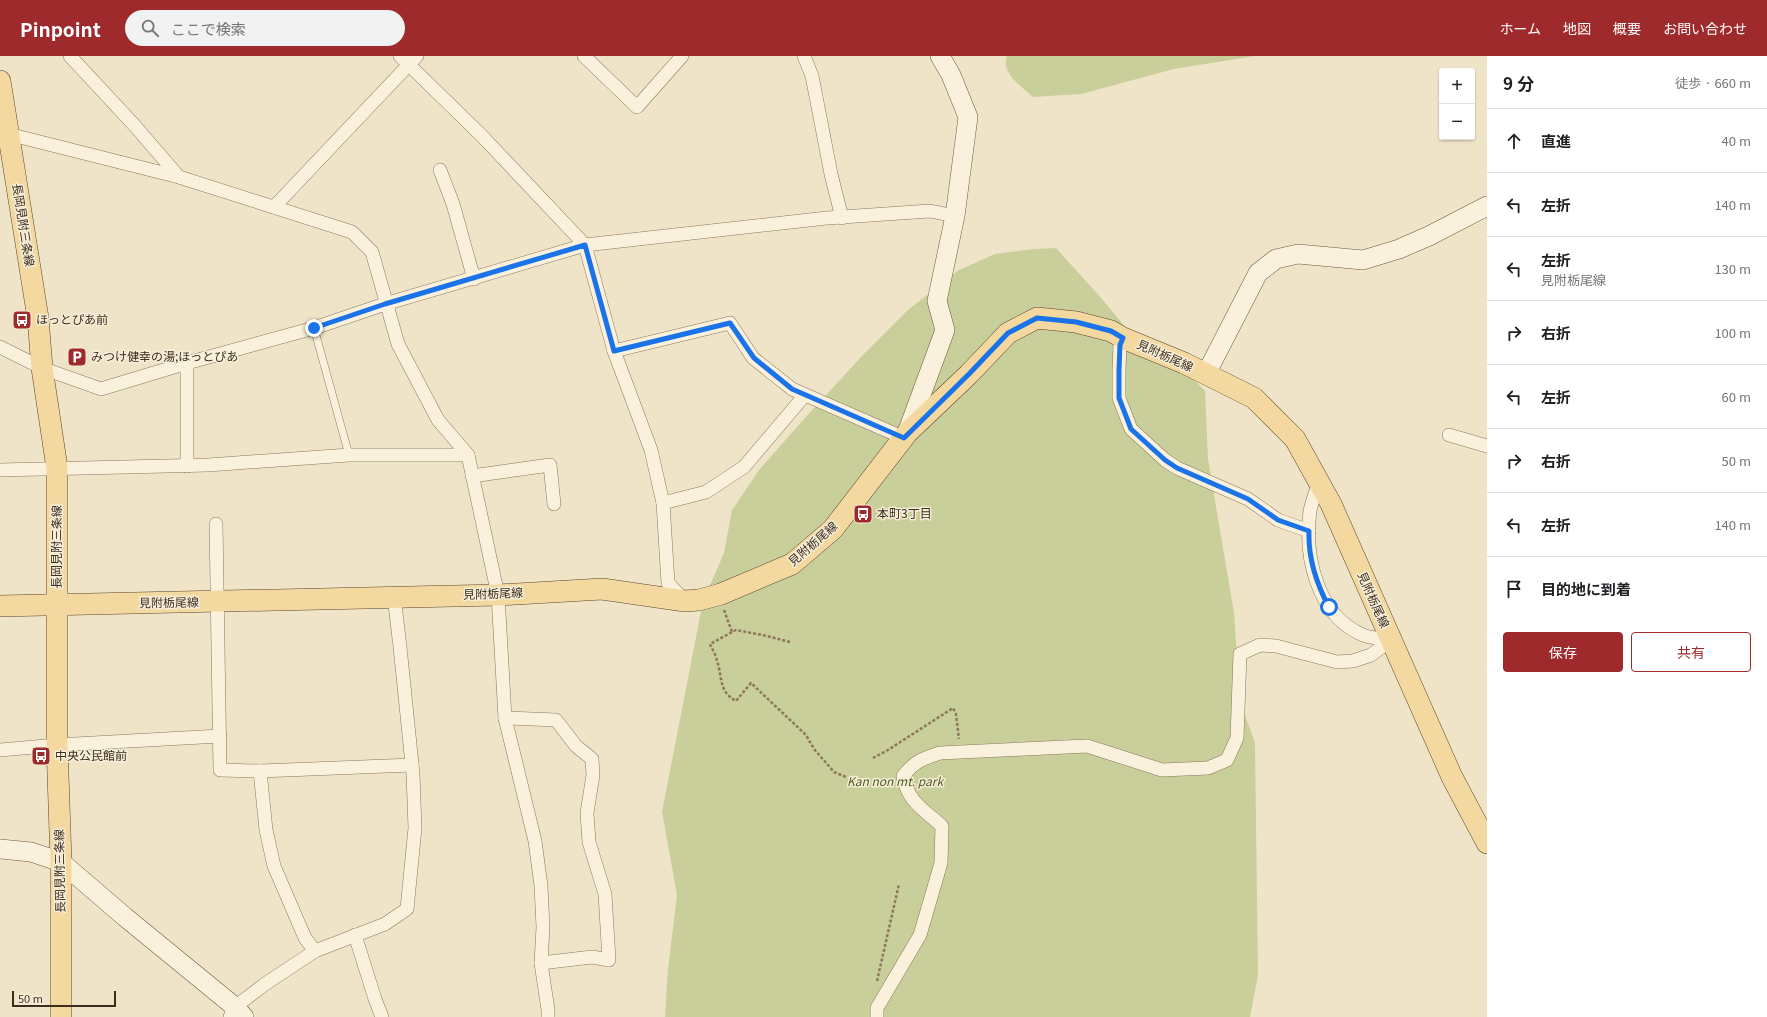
<!DOCTYPE html>
<html lang="ja">
<meta charset="utf-8">
<style>
body{margin:0;font-family:Georgia,"Noto Sans JP",serif;background:#f2f2f2;color:#202124}
.controls{position:absolute;right:12px;top:12px;display:grid;overflow:hidden;border-radius:4px;box-shadow:0 1px 3px #0004}
.controls button{width:36px;height:36px;display:grid;place-items:center;padding:0;border:0;border-bottom:1px solid #e0e0e0;background:#fff;color:#202124;font:20px sans-serif}
.scale{position:absolute;left:12px;bottom:10px;width:104px;box-sizing:border-box;padding-left:4px;border:2px solid #3d2e20;border-top:0;font-size:11px;line-height:14px;white-space:nowrap;color:#3d2e20;-webkit-text-stroke:3px #f7eed8;paint-order:stroke}
.stop{position:absolute;width:12px;height:12px;margin:-9px;border:3px solid #1a73e8;border-radius:50%;background:#fff}
.stop.end{background:#1a73e8;border-color:#fff;box-shadow:0 1px 4px #0008}
.list{margin:0;padding:0;list-style:none}
h2{display:flex;justify-content:space-between;align-items:center;height:52px;margin:0;padding:0 16px;font-size:17px}
h2 small{font-size:13px;font-weight:400;color:#757577}
.list li{display:grid;grid-template-columns:26px 1fr auto;gap:12px;align-items:center;box-sizing:border-box;height:64px;padding:0 16px;border-top:1px solid #e0e0e0}
.list b{display:block;font-size:15px;white-space:nowrap}
.list p{margin:0;font-size:13px;white-space:nowrap;color:#757577}
.list em{font-size:13px;font-style:normal;color:#757577}
.actions{display:flex;gap:8px;padding:12px 16px}
.actions a{flex:1;padding:9px 0;border:1px solid #9e2a2b;border-radius:4px;text-align:center;font-size:14px;color:#9e2a2b}
.actions .main{background:#9e2a2b;color:#fff}
.icon{flex:none;width:22px;height:22px;fill:none;stroke:currentColor;stroke-width:2;stroke-linecap:round;stroke-linejoin:round}
.map{position:relative;flex:none;width:1487px;height:961px;overflow:hidden}
header{display:flex;align-items:center;gap:24px;box-sizing:border-box;height:56px;padding:0 20px;background:#9e2a2b;color:#fff}
header strong{font-size:19px}
nav{display:flex;gap:22px;margin-inline-start:auto;font-size:14px}
.search{width:280px;height:36px;background:#f2f2f2;display:flex;align-items:center;gap:10px;box-sizing:border-box;padding:0 14px;border-radius:22px;color:#757577;font-size:15px}
main{display:flex}
aside{flex:1;background:#fff}
.map>svg:first-child{display:block}
.green{fill:#c9cf9b}
.lines{fill:none;stroke-linecap:round;stroke-linejoin:round}
.lane-casing{stroke:#8d765c;stroke-width:8}
.street-casing{stroke:#8d765c;stroke-width:14}
.secondary-casing{stroke:#6f573f;stroke-width:20}
.primary-casing{stroke:#5b4430;stroke-width:22}
.path{stroke:#8d765c;stroke-width:2.5;stroke-dasharray:3 2;stroke-linecap:butt}
.lane{stroke:#faf1dc;stroke-width:7}
.street{stroke:#faf1dc;stroke-width:13}
.secondary{stroke:#faf1dc;stroke-width:19}
.primary{stroke:#f3d9a0;stroke-width:21}
.route{stroke:#1a73e8;stroke-width:5}
.labels{text-anchor:middle;stroke-width:3;stroke-linejoin:round;paint-order:stroke}
.street-label{font-size:12px;fill:#3d2e20;stroke:#f7eed8}
.poi-label{font-size:12px;fill:#3d2e20;stroke:#f7eed8;text-anchor:start}
.park-label{font-size:12px;font-style:italic;fill:#4d5a26;stroke:#f7eed8}
</style>
<header>
<strong>Pinpoint</strong>
<div class="search"><svg class="icon" aria-label="search" viewBox="0 0 24 24"><circle cx="10" cy="10" r="6"/><path d="M15 15l6 6"/></svg>ここで検索</div>
<nav><a>ホーム</a><a>地図</a><a>概要</a><a>お問い合わせ</a></nav>
</header>
<main>
<div class="map">
<svg width="1487" height="961" viewBox="0 0 1487 961">
<rect width="100%" height="100%" fill="#f0e4c8"/>
<g class="green">
<path d="M1007 0H1255L1174 13 1081 38 1033 41C1022 31 1000 17 1007 0Z"/>
<path d="M1056 192 1103 244 1125 271 1178 307 1205 335 1208 403 1234 557 1240 645 1255 687 1258 919 1250 961H665L668 913 677 839 662 756 703 545 724 497 732 454 759 414 804 363 861 301 908 254 959 214 995 198 1034 193Z"/>
</g>
<g class="lines">
<g class="lane-casing">
<path id="lane" d="M314 272 349 399"/>
</g>
<g class="street-casing">
<g id="street">
<path d="M70 0 135 70 179 121"/>
<path d="M400 0 482 80 585 189 614 295 651 394 663 447 668 527 685 545"/>
<path d="M584 0 637 51 682 0"/>
<path d="M804 0 812 20 831 118 842 162"/>
<path d="M4 77 179 121 352 176 372 196 398 288 438 364 468 399 498 539 505 662 535 785 541 830 543 871 541 907 548 954V961"/>
<path d="M440 114 453 148 474 223"/>
<path d="M274 151 417 0"/>
<path d="M1123 282 1120 289 1119 314V342L1131 373 1165 404 1177 412 1248 443 1278 464 1309 475"/>
<path d="M0 291 42 312 101 333 187 307 314 272 385 248 585 189 827 162 930 155 955 160"/>
<path d="M614 295 730 267 753 302 792 333 904 382"/>
<path d="M187 307V410"/>
<path d="M1449 379 1487 390"/>
<path d="M0 414 208 409 349 399H468"/>
<path d="M472 420 550 409 554 448"/>
<path d="M1319 426C1316 435 1312 445 1310 455 1304 500 1317 560 1363 579 1371 582 1382 583 1391 584"/>
<path d="M663 447 706 436 744 411 805 339"/>
<path d="M216 468 220 714 260 715 412 709"/>
<path d="M505 662 556 664 576 690 592 703 593 719 587 757 589 786 605 838 609 904 592 901 541 907"/>
<path d="M0 694 57 689 220 680"/>
<path d="M260 715 266 774 274 810 305 882 315 895"/>
<path d="M355 879 375 943 382 961"/>
<path d="M230 961 235 951 265 928 315 895 385 868 407 853 415 772 413 718 400 591 394 540"/>
<path d="M877 961V952L920 879 941 807 942 770C923 753 908 746 903 720 915 705 922 703 940 697L1087 690 1162 714 1208 712 1227 704 1237 682 1240 598 1260 589 1276 590 1337 606 1353 605 1371 599 1391 584"/>
</g>
</g>
<g class="secondary-casing">
<g id="secondary">
<path d="M1206 318 1258 217 1276 203 1298 198 1363 204 1399 193 1429 180 1487 150"/>
<path d="M907 377 945 274 937 245 955 160 968 61 951 19 940 0"/>
<path d="M0 793 31 796 61 806 125 861 235 951 244 961"/>
</g>
</g>
<g class="primary-casing">
<g id="primary">
<path d="M0 25 38 262 42 312 57 412V689L61 806V961"/>
<path d="M0 550 498 539 602 533 685 545 699 544 721 538 792 508 833 473 907 377 969 318 1008 277 1037 262 1076 266 1111 275 1123 282 1184 307 1254 342 1295 383 1331 448 1452 721 1487 787"/>
</g>
</g>
<g class="path">
<path d="M724 554 732 576"/>
<path d="M790 586 767 580 736 574 710 588C712 593 716 599 717 605 723 622 718 635 736 645L751 627 806 679 814 693 834 716 846 721"/>
<path d="M873 702 888 694 953 652 956 658 959 683"/>
<path d="M877 925 899 828"/>
</g>
<use href="#lane" class="lane"/>
<use href="#street" class="street"/>
<use href="#secondary" class="secondary"/>
<use href="#primary" class="primary"/>
</g>
<g class="lines">
<path class="route" d="M314 272 385 248 585 189 614 295 730 267 754 302 792 333 904 382 969 318 1008 277 1037 262 1076 266 1111 275 1123 282 1120 289 1119 314V342L1131 373 1165 404 1177 412 1248 443 1278 464 1309 475C1308 502 1316 527 1329 551"/>
</g>
<defs>
<g id="bus-square" transform="scale(1)"><rect x="-9" y="-9" width="18" height="18" rx="4" fill="#9e2a2b" stroke="#f7eed8"/><path d="M-5-6H5V4H4V6H2V4H-2V6H-4V4H-5ZM-3.5-4V0h7V-4ZM-3.5 1.2v1.5H-2V1.2ZM2 1.2v1.5H3.5V1.2Z" fill="#fff"/></g>
<g id="parking-square" transform="scale(1)"><rect x="-9" y="-9" width="18" height="18" rx="4" fill="#9e2a2b" stroke="#f7eed8"/><path d="M-3.5-5.5H1a3.5 3.5 0 0 1 0 7H-1V5.5H-3.5ZM-1-3.4V-.6H.8a1.4 1.4 0 0 0 0-2.8Z" fill="#fff"/></g>
</defs>
<g fill-rule="evenodd">
<use href="#bus-square" x="22" y="264"/>
<use href="#parking-square" x="77" y="301"/>
<use href="#bus-square" x="863" y="458"/>
<use href="#bus-square" x="41" y="700"/>
</g>
<g class="labels">
<g class="street-label">
<text transform="translate(23 169) rotate(81)" y="4">長岡見附三条線</text>
<text transform="translate(1165 300) rotate(24)" y="4">見附栃尾線</text>
<text transform="translate(813 488) rotate(-41)" y="4">見附栃尾線</text>
<text transform="translate(57 491) rotate(-90)" y="4">長岡見附三条線</text>
<text transform="translate(493 538) rotate(-2)" y="4">見附栃尾線</text>
<text transform="translate(1373 544) rotate(66)" y="4">見附栃尾線</text>
<text transform="translate(169 547) rotate(-1)" y="4">見附栃尾線</text>
<text transform="translate(60 815) rotate(-91)" y="4">長岡見附三条線</text>
</g>
<g class="poi-label">
<text x="36" y="268">ほっとぴあ前</text>
<text x="91" y="305">みつけ健幸の湯;ほっとぴあ</text>
<text x="877" y="462">本町3丁目</text>
<text x="55" y="704">中央公民館前</text>
</g>
<g class="park-label">
<text x="895" y="730">Kan non mt. park</text>
</g>
</g>
</svg>
<div class="controls">
<button>+</button>
<button>−</button>
</div>
<div class="scale">50 m</div>
<div class="stop" style="left:1329px;top:551px"></div>
<div class="stop end" style="left:314px;top:272px"></div>
</div>
<aside>
<h2>9 分<small>徒歩 · 660 m</small></h2>
<ul class="list">
<li><svg class="icon" aria-label="ahead" viewBox="0 0 24 24"><path d="M12 20V5M6 11l6-6 6 6"/></svg><div><b>直進</b></div><em>40 m</em></li>
<li><svg class="icon" aria-label="left" viewBox="0 0 24 24"><path d="M17 20v-9H6M10 6l-5 5 5 5"/></svg><div><b>左折</b></div><em>140 m</em></li>
<li><svg class="icon" aria-label="left" viewBox="0 0 24 24"><path d="M17 20v-9H6M10 6l-5 5 5 5"/></svg><div><b>左折</b><p>見附栃尾線</p></div><em>130 m</em></li>
<li><svg class="icon" aria-label="right" viewBox="0 0 24 24"><path d="M7 20v-9h11M14 6l5 5-5 5"/></svg><div><b>右折</b></div><em>100 m</em></li>
<li><svg class="icon" aria-label="left" viewBox="0 0 24 24"><path d="M17 20v-9H6M10 6l-5 5 5 5"/></svg><div><b>左折</b></div><em>60 m</em></li>
<li><svg class="icon" aria-label="right" viewBox="0 0 24 24"><path d="M7 20v-9h11M14 6l5 5-5 5"/></svg><div><b>右折</b></div><em>50 m</em></li>
<li><svg class="icon" aria-label="left" viewBox="0 0 24 24"><path d="M17 20v-9H6M10 6l-5 5 5 5"/></svg><div><b>左折</b></div><em>140 m</em></li>
<li><svg class="icon" aria-label="arrive" viewBox="0 0 24 24"><path d="M6 21V4h12l-3 4 3 4H6"/></svg><div><b>目的地に到着</b></div></li>
</ul>
<div class="actions"><a class="main">保存</a><a>共有</a></div>
</aside>
</main>
